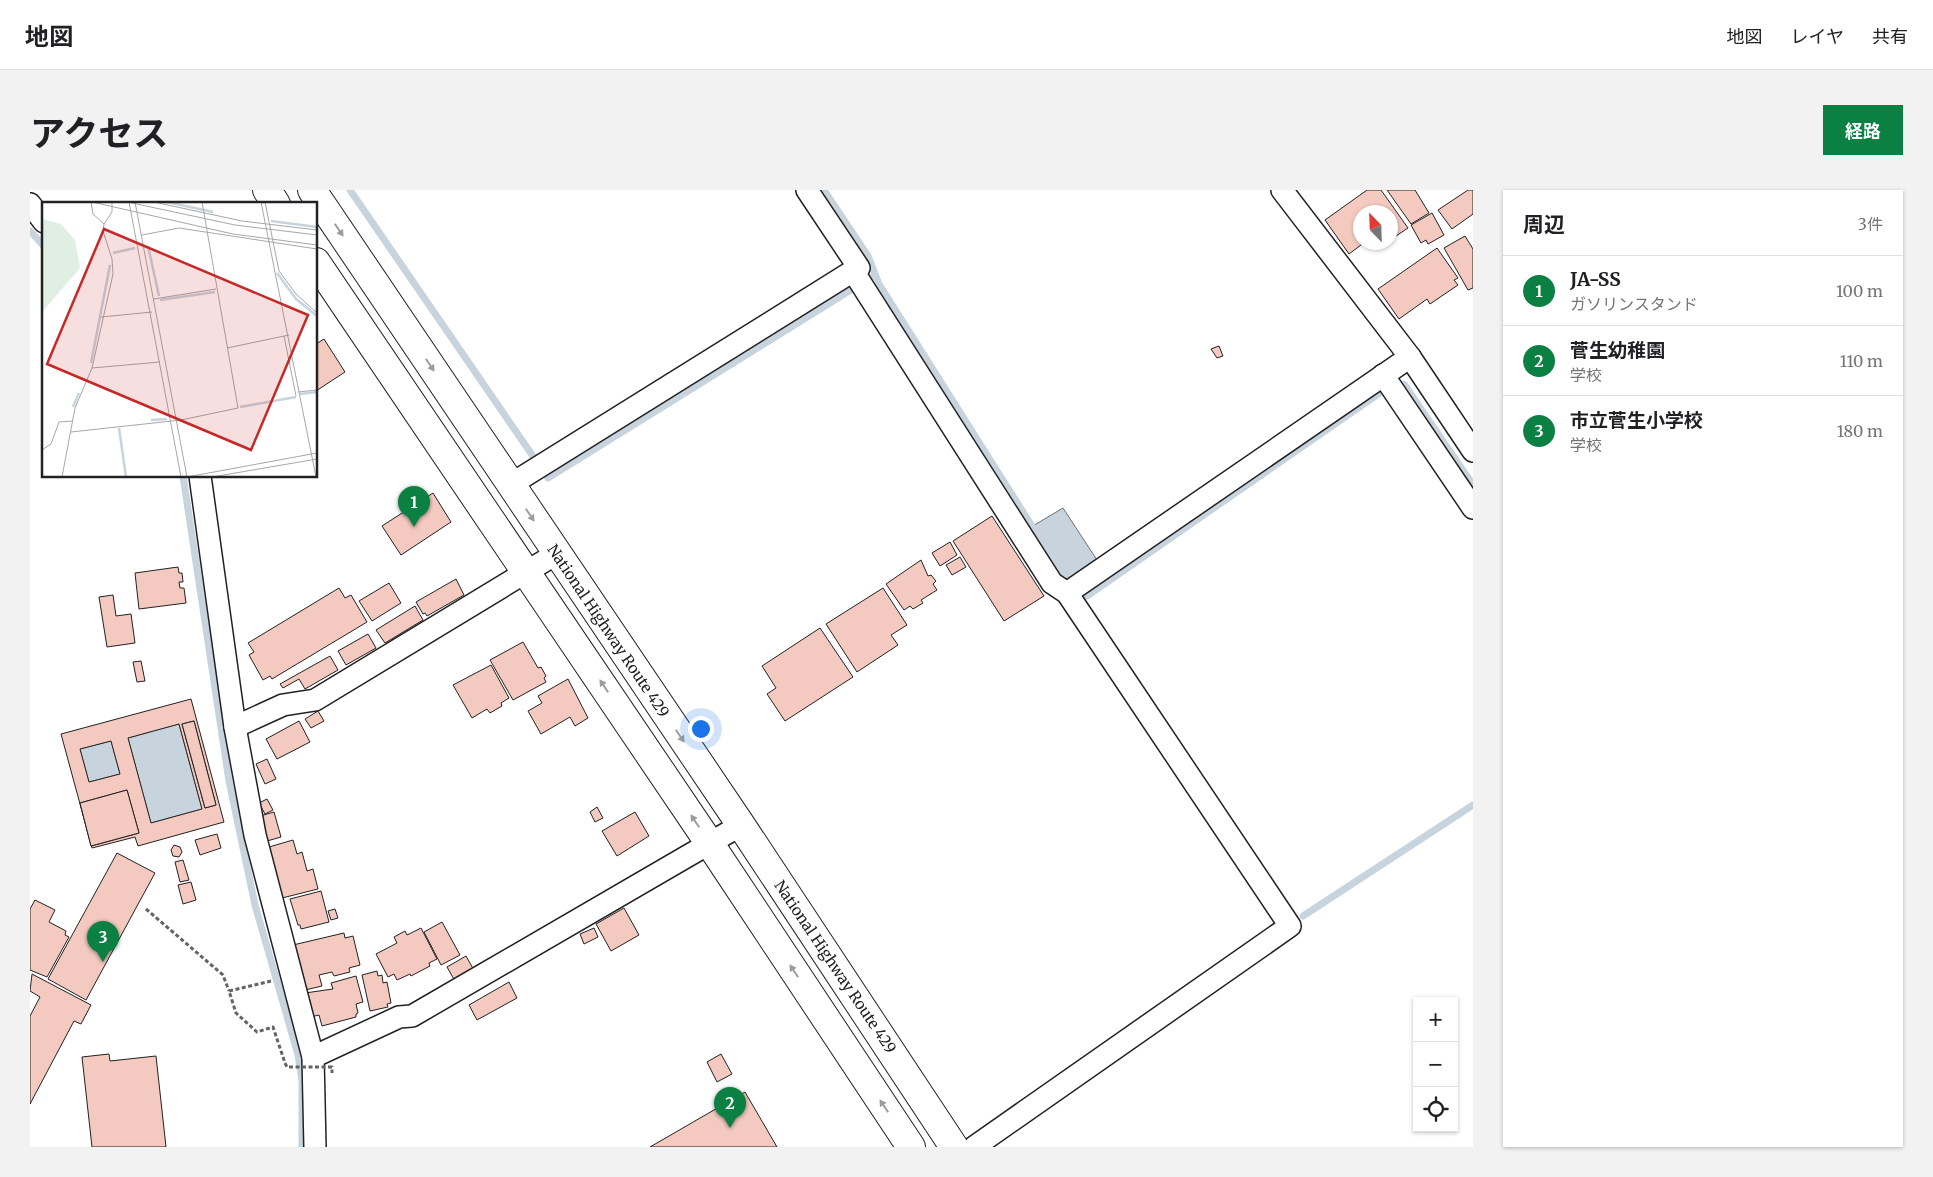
<!DOCTYPE html>
<html lang="ja">
<meta charset="utf-8">
<style>
body{margin:0;font-family:Merriweather,"Noto Sans JP",serif;background:#f2f2f2;color:#202124}
.controls{position:absolute;right:15px;bottom:15px;display:grid;overflow:hidden;border-radius:0px;box-shadow:0 1px 4px #0004}
.controls button{width:45px;height:45px;display:grid;place-items:center;padding:0;border:0;border-bottom:1px solid #e0e0e0;background:#fff;color:#202124;font:25px sans-serif}
.compass{position:absolute;left:1323px;top:15px;width:45px;height:45px;border-radius:50%;background:#fff;box-shadow:0 1px 4px #0004;rotate:337deg}
.you{position:absolute;left:670px;top:538px;width:18px;height:18px;margin:-12px;border:4px solid #fff;border-radius:50%;background:#1a73e8;box-shadow:0 0 0 8px #1a73e833}
.badge{display:grid;place-items:center;width:32px;height:32px;border-radius:50%;background:#0b8043;color:#fff;font-size:16px;font-weight:700}
.pin{position:absolute;translate:-50% -41px;filter:drop-shadow(0 1px 2px #0008)}
.pin::after{content:'';position:absolute;top:26px;width:18px;height:15px;background:inherit;clip-path:polygon(0 0,100% 0,50% 100%)}
.list{margin:0;padding:0;list-style:none}
h2{display:flex;justify-content:space-between;align-items:center;height:65px;margin:0;padding:0 20px;font-size:21px}
h2 small{font-size:16px;font-weight:400;color:#757577}
.list li{display:grid;grid-template-columns:32px 1fr auto;gap:15px;align-items:center;box-sizing:border-box;height:70px;padding:0 20px;border-top:1px solid #e0e0e0}
.list b{display:block;font-size:19px;white-space:nowrap}
.list p{margin:0;font-size:16px;white-space:nowrap;color:#757577}
.list em{font-size:16px;font-style:normal;color:#757577}
.icon{flex:none;width:28px;height:28px;fill:none;stroke:currentColor;stroke-width:2;stroke-linecap:round;stroke-linejoin:round}
.map{position:relative;flex:none;width:1443px;height:957px;overflow:hidden;border-radius:0px}
header{display:flex;align-items:center;gap:30px;box-sizing:border-box;height:70px;padding:0 25px;background:#fff;border-bottom:1px solid #e0e0e0}
header strong{font-size:24px}
nav{display:flex;gap:28px;margin-inline-start:auto;font-size:18px}
.intro{display:flex;align-items:center;justify-content:space-between;box-sizing:border-box;height:120px;padding:0 30px}
h1{margin:0;font-size:35px}
.button{padding:12px 22px;border-radius:0px;background:#0b8043;color:#fff;font-size:18px;font-weight:700}
main{display:flex;gap:30px;padding:0 30px}
aside{flex:1;background:#fff;border-radius:0px;box-shadow:0 1px 4px #0004}
.map>svg:first-child{display:block}
.water{fill:#c7d3dd;stroke:#6f6f6f}
.lines{fill:none;stroke-linecap:round;stroke-linejoin:round}
.stream{stroke:#c7d3dd;stroke-width:7}
.building{fill:#f3c9c0;stroke:#222;fill-rule:evenodd}
.street-casing{stroke:#222;stroke-width:24}
.highway-casing{stroke:#222;stroke-width:30}
.path{stroke:#646464;stroke-width:3;stroke-dasharray:4 2.5;stroke-linecap:butt}
.street{stroke:#fff;stroke-width:21}
.highway{stroke:#fff;stroke-width:28}
.path-bridge{stroke:#646464;stroke-width:3;stroke-dasharray:4 2.5;stroke-linecap:butt}
.oneway{fill:#9c9c9c}
.labels{text-anchor:middle;stroke-width:4;stroke-linejoin:round;paint-order:stroke}
.street-label{font-size:15px;fill:#222;stroke:#fff}
.inset-river{fill:none;stroke:#c7d3dd;stroke-width:2.5}
.inset-road{fill:none;stroke:#a7a7a7;stroke-width:1}
.view{fill:#c62828;fill-opacity:0.15;stroke:#c62828;stroke-width:2.5}
.inset-edge{fill:none;stroke:#222;stroke-width:2.5}
</style>
<header>
<strong>地図</strong>
<nav><a>地図</a><a>レイヤ</a><a>共有</a></nav>
</header>
<div class="intro"><h1>アクセス</h1><a class="button">経路</a></div>
<main>
<div class="map">
<svg width="1443" height="957" viewBox="0 0 1443 957">
<rect width="100%" height="100%" fill="#fff"/>
<g class="water">
<path d="M1033 318 1067 370 1038 389 1027 387 996 340Z"/>
<path d="M149 534 172 619 121 633 98 548Z"/>
<path d="M81 551 90 584 59 592 50 559Z"/>
</g>
<g class="lines">
<g class="stream">
<path d="M320 0 518 288 845 85"/>
<path d="M794 0 838 66 849 94 1007 344"/>
<path d="M0 41 14 56"/>
<path d="M153 286 199 591 225 715 268 865 272 891V957"/>
<path d="M1057 406 1354 200 1374 194 1443 295"/>
<path d="M1273 726 1443 615"/>
</g>
</g>
<g class="building">
<path d="M1337 0H1351L1378 38 1360 50V22H1330V52H1335L1319 64 1295 30Z"/>
<path d="M1357 0H1385L1399 23 1381 34Z"/>
<path d="M1438 0H1443V24L1422 39 1408 20Z"/>
<path d="M1402 23 1414 45 1398 54 1396 50 1391 53 1381 35Z"/>
<path d="M1435 46 1443 59V98L1438 100 1414 58Z"/>
<path d="M1407 58 1428 88 1424 90 1428 95 1400 114 1397 109 1369 129 1348 99Z"/>
<path d="M294 149 315 182 286 201V154Z"/>
<path d="M1189 156 1193 166 1187 168 1181 159Z"/>
<path d="M403 303 421 332 371 365 352 336Z"/>
<path d="M962 326 1014 406 974 431 923 351Z"/>
<path d="M920 352 927 365 910 376 902 363Z"/>
<path d="M930 367 936 377 922 385 916 375Z"/>
<path d="M891 370 898 386 901 385 906 391 903 394 907 400 891 410 893 413 883 419 880 416 874 420 856 394Z"/>
<path d="M148 377 149 383H152L153 392H149L150 398H154L156 413 109 419 105 383Z"/>
<path d="M426 389 434 405 397 426 395 423 393 424 386 412Z"/>
<path d="M359 393 371 413 342 431 329 411Z"/>
<path d="M309 398 315 408 321 405 337 432 242 489 240 486 233 490 219 465 224 462 218 453Z"/>
<path d="M853 398 877 435 861 445 868 455 827 482 796 434Z"/>
<path d="M83 405 86 426 101 424 105 453 77 457 69 407Z"/>
<path d="M385 416 393 430 355 453 346 440Z"/>
<path d="M790 438 823 487 755 531 737 504 746 498 732 476Z"/>
<path d="M338 444 346 458 316 475 308 461Z"/>
<path d="M493 452 508 478 511 477 516 486 514 488 516 492 483 510 460 470Z"/>
<path d="M300 466 308 480 275 499 269 489 253 498 250 494Z"/>
<path d="M111 471 115 491 107 492 103 472Z"/>
<path d="M461 475 479 508 471 513 472 516 460 523 457 519 442 528 423 495Z"/>
<path d="M538 489 558 528 545 536 540 527 511 544 498 521 512 513 508 506Z"/>
<path d="M161 509 194 632 108 656 105 647 62 658 31 544ZM164 531 186 615 175 618 152 534ZM149 534 172 619 121 633 98 548ZM81 551 90 584 59 592 50 559ZM97 600 109 643 61 656 50 613Z"/>
<path d="M288 521 294 531 281 538 275 529Z"/>
<path d="M164 531 186 615 175 618 152 534Z"/>
<path d="M269 531 280 552 247 569 236 549Z"/>
<path d="M237 569 246 589 235 594 226 574Z"/>
<path d="M97 600 109 643 61 656 50 613Z"/>
<path d="M237 609 243 620 235 624 229 613Z"/>
<path d="M567 617 573 628 565 632 560 622Z"/>
<path d="M244 622 251 647 237 651 230 626Z"/>
<path d="M605 622 619 646 587 666 572 641Z"/>
<path d="M187 644 191 658 170 665 165 650Z"/>
<path d="M263 650 267 664 272 662 277 681 283 679 288 699 252 708 239 657Z"/>
<path d="M144 655 150 657 152 662 149 667 143 666 141 660Z"/>
<path d="M87 663 125 683 56 810 18 789Z"/>
<path d="M153 670 159 690 150 692 145 672Z"/>
<path d="M161 692 166 710 153 714 148 695Z"/>
<path d="M291 701 299 732 271 739 270 735H268L260 709Z"/>
<path d="M5 710 25 720 19 732 36 741 35 745 39 747 17 787 0 780V719Z"/>
<path d="M594 718 609 745 581 761 566 734Z"/>
<path d="M305 719 308 728 301 730 298 721Z"/>
<path d="M412 732 430 765 411 775 394 742Z"/>
<path d="M391 738 407 769 399 773 400 776 381 786 380 784 367 790 364 784 358 787 346 764 367 753 364 747 375 741 377 745Z"/>
<path d="M564 738 568 747 554 754 550 744Z"/>
<path d="M314 743 315 748 323 746 330 775 319 778 320 782 304 786 302 782 289 785 292 796 275 800 263 755Z"/>
<path d="M436 766 445 782 426 793 417 777Z"/>
<path d="M347 781 348 786 352 785 353 793 357 792 361 813 357 814 358 817 340 821 332 785Z"/>
<path d="M2 784 61 815 51 834 44 831 0 914V826L10 807 0 801Z"/>
<path d="M326 786 333 812 326 814 328 823 326 824V827L292 836 289 825 281 827 275 803 303 799 301 793Z"/>
<path d="M479 792 487 808 447 830 439 815Z"/>
<path d="M79 864 80 871 126 866 136 957H62L52 867Z"/>
<path d="M691 864 702 884 687 892 677 872Z"/>
<path d="M715 902 747 957H620Z"/>
</g>
<g class="lines">
<g class="street-casing">
<g id="street">
<path d="M777 0 829 78 823 81 1022 393 1037 403 1260 736 944 957"/>
<path d="M1252 0 1380 167 1443 261"/>
<path d="M0 14 14 32"/>
<path d="M1353 185 1443 318"/>
<path d="M170 286 205 537 225 645 283 867 285 957"/>
<path d="M480 295 823 81"/>
<path d="M1037 403 1380 167"/>
<path d="M205 537 253 515 285 510 526 364"/>
<path d="M283 867 369 827 382 826 711 635"/>
</g>
</g>
<g class="highway-casing">
<g id="highway">
<path d="M237 0 246 14"/>
<path d="M282 0 711 635 924 957"/>
<path d="M286 72 680 654 881 957"/>
</g>
</g>
<g class="path">
<path d="M116 719 193 785 199 801"/>
<path d="M241 791 199 801 206 823 227 842 243 837 255 873"/>
</g>
<use href="#street" class="street"/>
<use href="#highway" class="highway"/>
<path class="path-bridge" d="M255 873 257 877H302V883"/>
</g>
<defs><path id="oneway-solid" d="M-6-.8H1V-3.2L6.5 0L1 3.2V.8H-6Z" transform="scale(1.25)"/></defs>
<g class="oneway">
<use href="#oneway-solid" transform="translate(309 40) rotate(56)"/>
<use href="#oneway-solid" transform="translate(400 175) rotate(56)"/>
<use href="#oneway-solid" transform="translate(500 325) rotate(56)"/>
<use href="#oneway-solid" transform="translate(574 496) rotate(-124)"/>
<use href="#oneway-solid" transform="translate(650 546) rotate(56)"/>
<use href="#oneway-solid" transform="translate(665 631) rotate(-124)"/>
<use href="#oneway-solid" transform="translate(764 781) rotate(-124)"/>
<use href="#oneway-solid" transform="translate(854 916) rotate(-124)"/>
</g>
<g class="labels">
<g class="street-label">
<text transform="translate(578 441) rotate(56)" y="5">National Highway Route 429</text>
<text transform="translate(805 777) rotate(56)" y="5">National Highway Route 429</text>
</g>
</g>
<g transform="translate(12 12)">
<rect width="275" height="275" fill="#fff"/>
<path d="M0 17 19 22 33 38 38 66 0 110Z" fill="#e0efe3"/>
<path class="inset-river" d="M125 0 171 10M229 19 275 25M106 44 117 94M71 51 93 46M235 71 254 97 275 114M118 98 173 90M49 161 68 63M258 192 275 190M31 205 37 191M198 205 254 195M109 218 125 217M77 226 84 275"/>
<path class="inset-road" d="M49 0 51 12 62 22M50 0 191 32 275 43M87 0 139 275M93 0 145 275M112 0 200 19 275 28M219 0 274 275M223 0 237 69 254 92 275 111M90 1 193 23 275 33M100 33 137 26 275 47M112 97 174 87M59 115 110 110M242 134 254 194M185 146 247 133M50 166 118 160M256 190 275 188M29 230 139 218 196 206 160 0M0 248 9 242 17 220 31 219M20 275 33 206 50 166 71 72 70 57 61 29 62 22 70 10V0M145 275 275 251M170 275 275 257"/>
<path class="view" d="M62 27 266 113 209 248 5 162Z"/>
<rect width="275" height="275" class="inset-edge"/>
</g>
</svg>
<div class="controls">
<button>+</button>
<button>−</button>
<button><svg class="icon" aria-label="locate" viewBox="0 0 24 24"><circle cx="12" cy="12" r="6"/><path d="M12 2v4M12 18v4M2 12h4M18 12h4"/></svg></button>
</div>
<svg class="compass" viewBox="-18 -18 36 36"><path d="M0-13l5 13h-10z" fill="#e53935"/><path d="M0 13l5-13h-10z" fill="#757577"/></svg>
<div class="you"></div>
<div class="pin badge" style="left:384px;top:337px">1</div>
<div class="pin badge" style="left:700px;top:938px">2</div>
<div class="pin badge" style="left:73px;top:772px">3</div>
</div>
<aside>
<h2>周辺<small>3件</small></h2>
<ul class="list">
<li><span class="badge">1</span><div><b>JA-SS</b><p>ガソリンスタンド</p></div><em>100 m</em></li>
<li><span class="badge">2</span><div><b>菅生幼稚園</b><p>学校</p></div><em>110 m</em></li>
<li><span class="badge">3</span><div><b>市立菅生小学校</b><p>学校</p></div><em>180 m</em></li>
</ul>
</aside>
</main>
